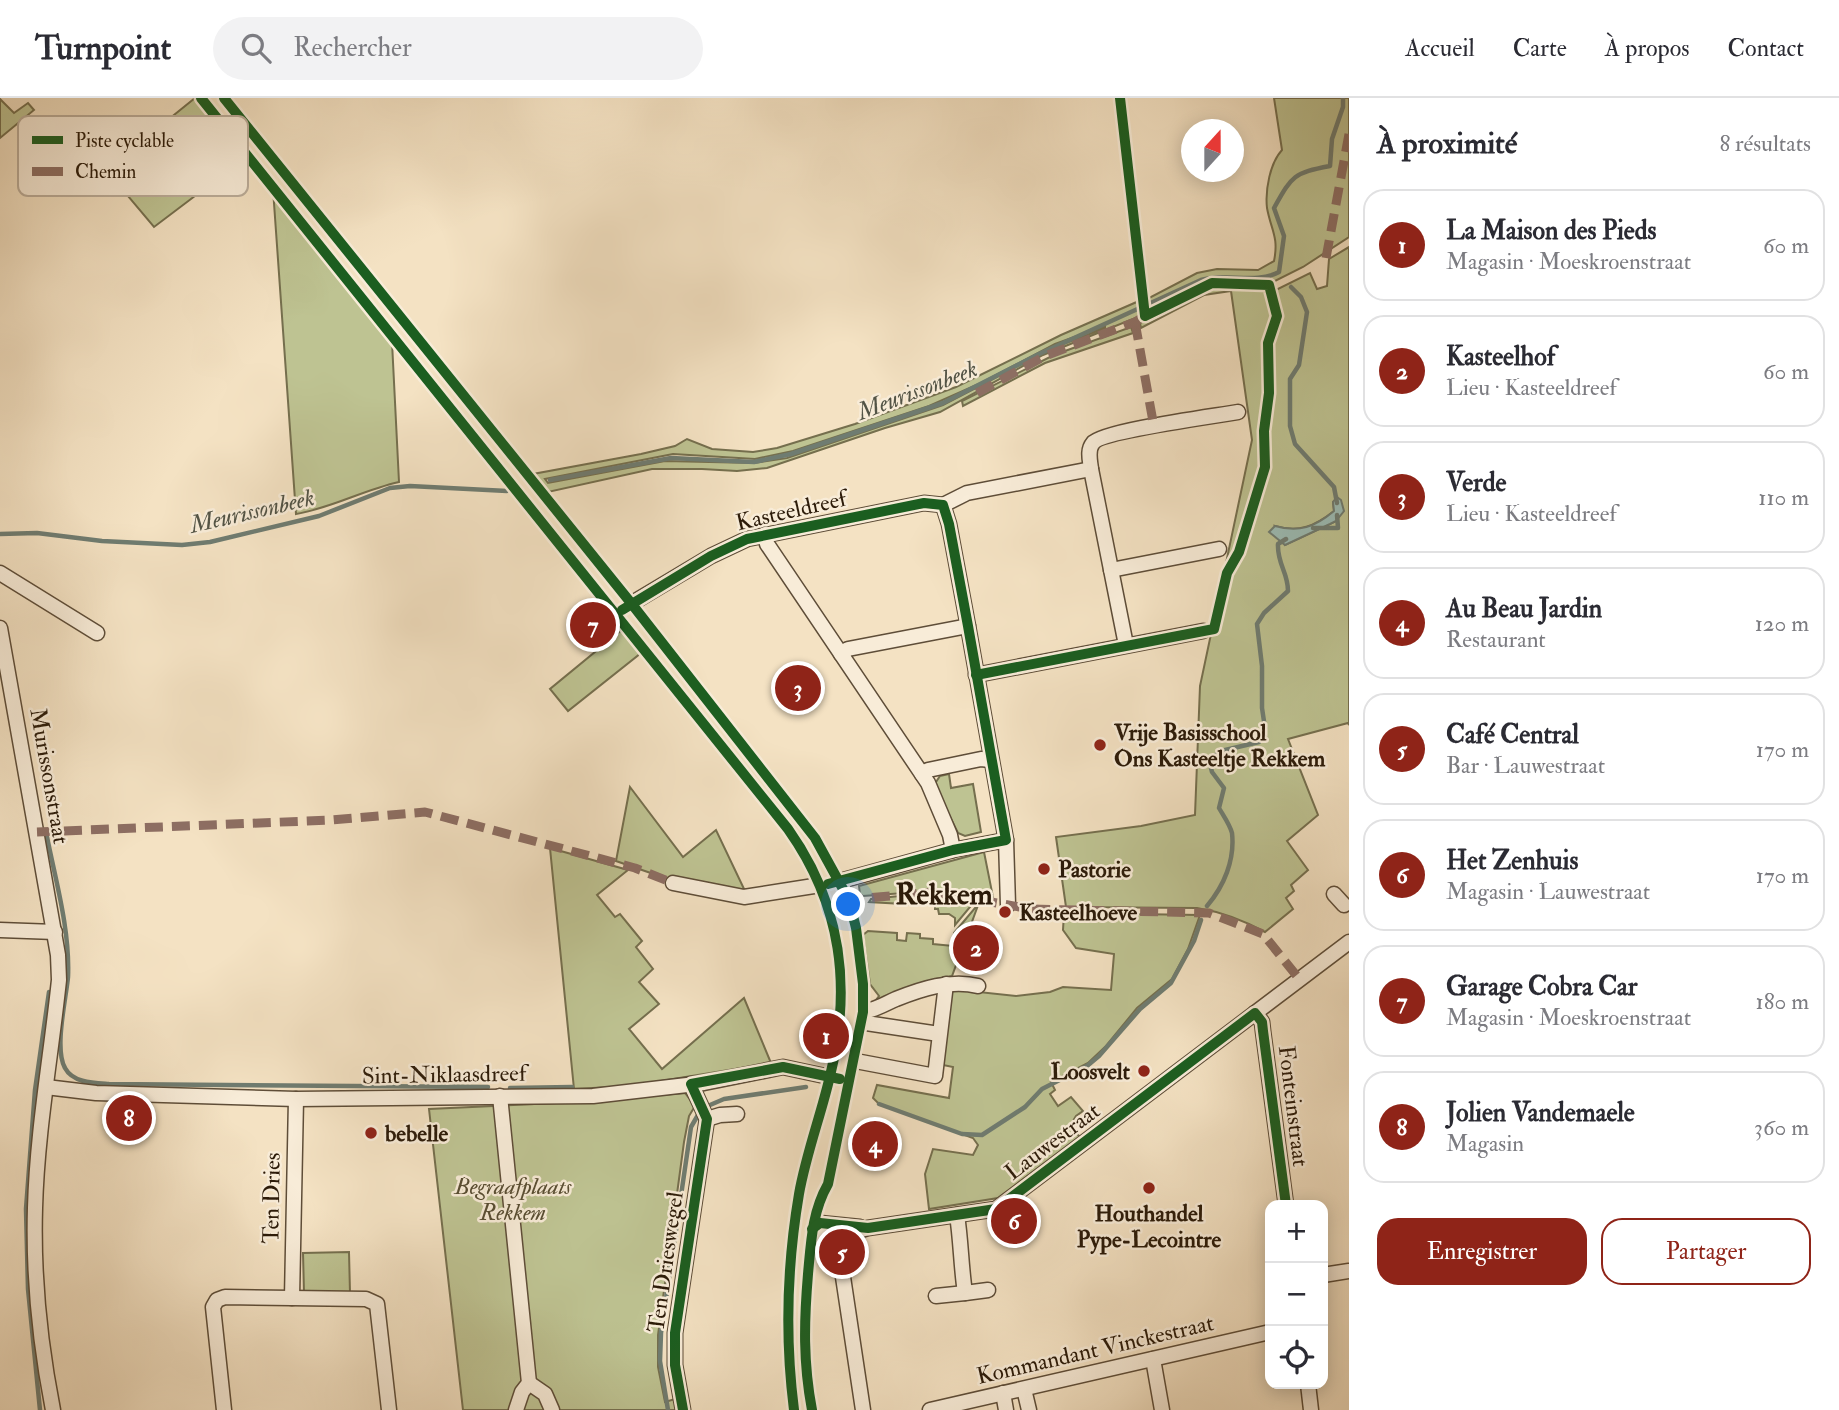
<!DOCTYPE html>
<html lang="fr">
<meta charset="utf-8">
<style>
body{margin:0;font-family:"IM FELL Double Pica",serif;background:#f2f2f3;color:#2b2b33}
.controls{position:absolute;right:21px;bottom:21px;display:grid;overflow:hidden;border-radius:14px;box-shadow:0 4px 18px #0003}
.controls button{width:63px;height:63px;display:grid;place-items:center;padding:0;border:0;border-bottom:2px solid #e1e1e2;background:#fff;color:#2b2b33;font:35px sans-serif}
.compass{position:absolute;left:1181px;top:21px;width:63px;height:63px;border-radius:50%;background:#fff;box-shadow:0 4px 18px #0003;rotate:21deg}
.you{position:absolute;left:849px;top:807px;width:24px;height:24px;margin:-18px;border:5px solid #fff;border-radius:50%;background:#1a73e8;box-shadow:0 0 0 10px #1a73e833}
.badge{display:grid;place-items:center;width:46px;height:46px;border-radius:50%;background:#8f2418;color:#fff;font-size:23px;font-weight:700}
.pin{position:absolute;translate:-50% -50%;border:4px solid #fff;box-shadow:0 2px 7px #0006}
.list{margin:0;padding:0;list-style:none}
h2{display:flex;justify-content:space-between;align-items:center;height:91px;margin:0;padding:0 28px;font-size:30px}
h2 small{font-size:23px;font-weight:400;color:#7c7c81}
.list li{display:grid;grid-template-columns:46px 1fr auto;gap:21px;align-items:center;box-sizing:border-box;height:112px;margin:0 14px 14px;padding:0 14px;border:2px solid #e1e1e2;border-radius:21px}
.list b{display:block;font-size:26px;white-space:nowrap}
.list p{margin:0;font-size:23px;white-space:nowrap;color:#7c7c81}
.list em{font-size:23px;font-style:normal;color:#7c7c81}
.actions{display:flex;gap:14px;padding:21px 28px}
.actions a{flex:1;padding:16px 0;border:2px solid #8f2418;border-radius:21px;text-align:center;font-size:24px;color:#8f2418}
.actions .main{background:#8f2418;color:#fff}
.icon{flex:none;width:38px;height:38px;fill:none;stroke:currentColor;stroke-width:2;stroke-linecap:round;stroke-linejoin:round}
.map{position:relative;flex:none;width:1349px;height:1312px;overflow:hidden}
header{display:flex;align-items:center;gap:42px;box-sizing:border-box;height:98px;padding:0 35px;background:#fff;border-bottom:2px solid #e1e1e2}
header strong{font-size:33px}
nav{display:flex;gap:38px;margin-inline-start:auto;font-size:24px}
.search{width:490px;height:63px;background:#f2f2f3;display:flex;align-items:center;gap:18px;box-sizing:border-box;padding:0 24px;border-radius:38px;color:#7c7c81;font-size:26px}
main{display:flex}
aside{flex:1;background:#fff}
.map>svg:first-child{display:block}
.green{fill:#bec392;stroke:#756f4e;stroke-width:2;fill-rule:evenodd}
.water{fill:#9cbdb6;stroke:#6f7c71;stroke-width:2}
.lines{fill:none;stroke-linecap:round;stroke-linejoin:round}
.stream{stroke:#6f7c71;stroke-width:4.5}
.minor-casing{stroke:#5e4d38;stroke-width:17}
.major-casing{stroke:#2c1b09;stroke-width:20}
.minor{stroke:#f8ecd8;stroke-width:14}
.major{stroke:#f4e2c3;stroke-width:18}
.quiet{stroke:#8d6e63;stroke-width:9;stroke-dasharray:18 9;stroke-linecap:butt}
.cycleway-casing{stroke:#f8ecd8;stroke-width:15}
.cycleway{stroke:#1b5e20;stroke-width:10}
.poi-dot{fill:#8f2418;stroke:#f8ecd8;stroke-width:2.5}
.labels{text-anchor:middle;stroke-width:5;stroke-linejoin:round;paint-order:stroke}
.street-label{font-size:23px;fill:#2c1b09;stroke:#f8ecd8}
.poi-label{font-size:23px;font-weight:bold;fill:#2c1b09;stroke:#f8ecd8;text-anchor:start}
.park-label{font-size:23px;font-style:italic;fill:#584d32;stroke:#f8ecd8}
.water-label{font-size:24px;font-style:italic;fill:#535446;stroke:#f8ecd8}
.district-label{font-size:30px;font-weight:bold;fill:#2c1b09;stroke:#f8ecd8}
.key{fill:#f8ecd8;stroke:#bbad9a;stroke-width:2}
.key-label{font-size:19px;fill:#2c1b09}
</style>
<header>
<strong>Turnpoint</strong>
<div class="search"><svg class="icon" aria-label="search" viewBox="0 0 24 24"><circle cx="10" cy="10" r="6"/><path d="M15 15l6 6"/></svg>Rechercher</div>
<nav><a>Accueil</a><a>Carte</a><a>À propos</a><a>Contact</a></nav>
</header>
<main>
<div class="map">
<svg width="1349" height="1312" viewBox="0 0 1349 1312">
<rect width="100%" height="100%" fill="#f4e2c3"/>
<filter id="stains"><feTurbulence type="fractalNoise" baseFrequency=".00286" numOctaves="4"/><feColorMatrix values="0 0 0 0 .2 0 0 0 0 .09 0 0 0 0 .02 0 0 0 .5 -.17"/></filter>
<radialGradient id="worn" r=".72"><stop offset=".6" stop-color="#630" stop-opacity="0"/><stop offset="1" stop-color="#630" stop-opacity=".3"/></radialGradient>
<g class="green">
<path d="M195 0 245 60 154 129 106 72Z"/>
<path d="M1274 0H1349V139L1303 169 1271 185 1214 182 1149 213 1147 201 1197 175 1217 171 1258 172 1274 163C1279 139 1271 132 1267 110 1265 92 1270 65 1282 52Z"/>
<path d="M0 1 14 15 28 5 34 12 0 40Z"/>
<path d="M273 91 392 244 399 384C363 392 332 410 296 416Z"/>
<path d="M1349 149V627L1348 625 1288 641 1318 717 1287 743 1308 772 1291 787 1294 793 1286 800 1293 811 1265 834C1243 822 1222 814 1197 810L1066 809 1056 739 1141 728 1195 717 1200 588 1252 342 1231 193 1204 197 1141 230 1140 225 1204 191 1214 188H1241L1276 192 1310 175 1317 191 1327 188 1329 161ZM1337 400 1336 423 1285 447 1275 428C1299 435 1315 428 1334 413L1333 404Z"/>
<path d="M1139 203 1142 214 1138 219 1043 257 940 314 885 330 767 370 737 373 702 371H652L548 394 533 376 641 356 675 348 687 341 712 351 753 354 777 350 855 326 956 289 1061 237ZM1105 228V230L1053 250 943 307 787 360 754 365 665 363 548 385 545 381 673 356 755 361 793 353 929 308 981 285 1055 246Z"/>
<path d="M1131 229 1133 235 1045 265 963 308 962 303 1054 257Z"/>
<path d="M623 531 641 555 568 613 550 591Z"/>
<path d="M949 676 951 690 973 686 981 734 965 738 958 735 934 687 940 678Z"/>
<path d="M630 689 683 759 716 732 745 793 668 781 616 763Z"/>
<path d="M550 750 628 772 597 797 615 819 620 816 642 843 636 849 653 871 639 884 659 906 629 931 662 971 744 900 771 965 630 988 574 991Z"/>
<path d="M984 754 993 799 932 793 863 798 860 796 859 788Z"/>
<path d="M919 796 975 803 955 827V820L949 816H939L938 811H935V803L921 802V807L869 804 871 801Z"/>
<path d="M975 810H977L952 878 936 881 879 903 876 902 879 898 870 886 863 837 868 833 897 835V842L906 843 907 835 920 836V840L933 841V846L953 848 954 835Z"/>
<path d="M1064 815 1200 817 1188 851 1172 881 1137 910 1106 948 1088 965 1051 984 1055 992 1050 996 1058 1008 1071 999 1083 1013 1076 1018 1070 1028 1080 1039 998 1100 929 1111 925 1076 933 1051 973 1057 978 1047 973 1040 879 1006 873 1000 877 987 949 1000 953 969 943 967 951 891 1016 898 1050 894 1063 889 1111 892 1114 856 1076 850 1063 832Z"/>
<path d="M685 995 695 1008 689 1018 684 1044 658 1237V1269L665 1304 675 1301 677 1312H463L429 1011 577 1004Z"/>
<path d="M349 1154 350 1195H304L303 1155Z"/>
</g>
<path class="water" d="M1337 399 1341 402 1344 413 1336 423 1330 426 1285 447 1269 434 1275 428C1299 435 1315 429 1334 413L1333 404Z"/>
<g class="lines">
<g class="stream">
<path d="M1291 189 1301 199 1307 214 1299 267 1290 281V328L1295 346 1334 389 1337 405"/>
<path d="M550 382 671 360 754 364 791 356 943 305 1039 256 1201 182C1226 174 1255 187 1279 174L1284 138 1274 110C1292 78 1293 75 1330 68L1332 41 1343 9V0"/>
<path d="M1313 430H1338L1337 417"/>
<path d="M0 436 37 435 102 443 182 447 210 444 319 418 390 390 410 388 507 393"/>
<path d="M47 739C56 784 70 832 68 879 66 901 54 951 65 970 73 985 94 985 109 986L488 989"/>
<path d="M1207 808C1224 788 1235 762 1232 735 1230 727 1223 717 1219 710L1224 690 1212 674 1209 662 1221 653 1259 644 1265 630 1262 610V568L1257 526 1264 515 1288 493C1288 474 1277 466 1278 446L1286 441"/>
<path d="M510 990 572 989"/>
<path d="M879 1006 962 1036 982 1037 1025 1009 1042 991 1087 968 1099 958 1140 911 1171 885 1194 843 1201 822"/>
<path d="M710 1007 724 1001 806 989"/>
<path d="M40 1312 28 1191 26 1111 35 992 49 894"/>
<path d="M668 1312 660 1263 661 1235 691 1029 698 1017"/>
</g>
<g class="minor-casing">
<g id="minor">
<path d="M943 407 949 426 968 528 1006 742 1008 807"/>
<path d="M943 407 967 395 1091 371"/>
<path d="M765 436 767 446 928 685 950 737 953 752"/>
<path d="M1111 472 1219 451"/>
<path d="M0 475 97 535"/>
<path d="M624 510 711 458 747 441 924 405 943 407"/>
<path d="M0 530 58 857 59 882C51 958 37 1034 35 1110 33 1178 40 1246 53 1312"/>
<path d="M1126 547 1091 371C1090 362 1087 352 1093 345 1102 333 1216 318 1238 314"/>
<path d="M841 556 848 551 968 528"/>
<path d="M976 577 1203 533"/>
<path d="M922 676 928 672 981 661 990 662"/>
<path d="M673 785 744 799 833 785 953 752 1006 742"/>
<path d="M1334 796 1344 807"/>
<path d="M0 832 55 834"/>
<path d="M854 914C873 914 880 908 896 901 921 891 951 881 978 888"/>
<path d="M1255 915 1262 924 1263 933 1286 1107"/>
<path d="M853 923 939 936"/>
<path d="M845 961 935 978 946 886"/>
<path d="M691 986 707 1021"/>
<path d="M46 989 96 995 296 1001 593 998 704 985 783 969 839 981"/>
<path d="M500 998 529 1285 522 1294 516 1312"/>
<path d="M707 1021 720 1017 737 1016"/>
<path d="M812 1131 837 1139 868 1130 996 1111 1349 844"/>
<path d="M810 1133 820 1125 860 1129"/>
<path d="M837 1139 863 1312"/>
<path d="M1323 1177 1349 1173"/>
<path d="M965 1195 988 1192"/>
<path d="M936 1198 965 1195C961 1168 961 1143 957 1117"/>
<path d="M292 1200 296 1001"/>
<path d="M1153 1261 1162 1312"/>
<path d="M529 1285 545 1296 552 1312"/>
<path d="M1308 1286 1311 1312"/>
<path d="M1024 1291 1029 1312"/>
<path d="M1003 1295 1006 1312"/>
<path d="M224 1312 213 1209 217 1202 225 1199 366 1201 377 1206 389 1312"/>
<path d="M683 1312 675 1267V1235L707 1021"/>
<path d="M930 1312 1270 1234"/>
</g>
</g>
<g class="major-casing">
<path id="major" d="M212 0 624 510 800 734 833 785 840 803 849 841 854 872 855 901 849 944 834 1001 804 1136 797 1239 799 1276 805 1312"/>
</g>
<use href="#minor" class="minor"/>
<use href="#major" class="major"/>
<g class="quiet">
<path d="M1326 160 1349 36"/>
<path d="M1135 224 1154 329"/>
<path d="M977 295 1045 258 1135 224 1145 218V211"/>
<path d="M37 734 332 722 425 714 635 770 673 785"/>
<path d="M845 802 934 794 1031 811 1209 815 1263 836 1300 882"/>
</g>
<g class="cycleway-casing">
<g id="cycleway">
<path d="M201 0 788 731C842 807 852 889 830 978 821 1017 806 1056 799 1096 787 1167 785 1241 794 1312"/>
<path d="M224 0 631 505 815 740 849 802 856 830 863 886V914L828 1086C812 1114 811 1144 808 1176 804 1224 803 1264 812 1312"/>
<path d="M622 512 711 458 747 441 924 405 943 407 949 426 968 528 1006 742 953 752 828 786"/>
<path d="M976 577 1214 531 1227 475 1239 454 1265 369 1264 333 1269 295 1268 245 1277 218 1269 187 1212 185 1145 218 1120 0"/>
<path d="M812 1131 820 1125 868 1130 996 1111 1255 915 1262 924 1263 933 1286 1107"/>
<path d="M683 1312 675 1267V1235L707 1021 691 986 783 969 840 981"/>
</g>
</g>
<use href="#cycleway" class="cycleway"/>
</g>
<g class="poi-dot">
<circle cx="1100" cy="647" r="7"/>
<circle cx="1044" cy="771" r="7"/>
<circle cx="1005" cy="814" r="7"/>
<circle cx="1144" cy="973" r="7"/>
<circle cx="371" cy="1035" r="7"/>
<circle cx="1149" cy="1090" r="7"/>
</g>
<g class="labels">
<g class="street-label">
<text transform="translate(791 412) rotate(-13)" y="8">Kasteeldreef</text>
<text transform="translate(50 678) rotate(80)" y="8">Murissonstraat</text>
<text transform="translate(444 976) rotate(-1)" y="8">Sint-Niklaasdreef</text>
<text transform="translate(1294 1008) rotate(83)" y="8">Fonteinstraat</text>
<text transform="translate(1052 1043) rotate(-37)" y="8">Lauwestraat</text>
<text transform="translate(271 1100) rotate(-89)" y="8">Ten Dries</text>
<text transform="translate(665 1164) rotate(-82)" y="8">Ten Drieswegel</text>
<text transform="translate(1095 1251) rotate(-13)" y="8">Kommandant Vinckestraat</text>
</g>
<g class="poi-label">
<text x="1114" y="642">Vrije Basisschool<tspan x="1114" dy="26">Ons Kasteeltje Rekkem</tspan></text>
<text x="1058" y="779">Pastorie</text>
<text x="1019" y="822">Kasteelhoeve</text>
<text x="1130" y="981" text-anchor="end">Loosvelt</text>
<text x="385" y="1043">bebelle</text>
<text x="1149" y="1123" text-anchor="middle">Houthandel<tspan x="1149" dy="26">Pype-Lecointre</tspan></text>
</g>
<g class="park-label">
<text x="513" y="1096">Begraafplaats<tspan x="513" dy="26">Rekkem</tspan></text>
</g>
<g class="water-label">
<text transform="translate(917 292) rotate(-21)" y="8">Meurissonbeek</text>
<text transform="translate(252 413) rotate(-13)" y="8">Meurissonbeek</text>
</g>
<g class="district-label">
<text x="944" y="806">Rekkem</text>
</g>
</g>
<rect x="18" y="18" width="230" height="80" rx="10" class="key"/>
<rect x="32" y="38" width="31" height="8" fill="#1b5e20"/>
<rect x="32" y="69" width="31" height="9" fill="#8d6e63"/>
<g class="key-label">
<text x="75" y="49">Piste cyclable</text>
<text x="75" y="80">Chemin</text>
</g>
<rect width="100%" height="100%" filter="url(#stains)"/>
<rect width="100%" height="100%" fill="url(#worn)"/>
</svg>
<div class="controls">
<button>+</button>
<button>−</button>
<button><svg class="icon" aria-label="locate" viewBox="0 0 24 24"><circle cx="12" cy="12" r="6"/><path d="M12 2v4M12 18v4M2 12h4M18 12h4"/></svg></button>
</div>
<svg class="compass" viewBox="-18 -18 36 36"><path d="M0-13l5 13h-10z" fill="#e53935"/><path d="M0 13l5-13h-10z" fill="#7c7c81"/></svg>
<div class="you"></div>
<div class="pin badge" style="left:826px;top:938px">1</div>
<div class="pin badge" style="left:976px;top:850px">2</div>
<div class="pin badge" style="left:798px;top:590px">3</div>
<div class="pin badge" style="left:875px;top:1046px">4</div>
<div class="pin badge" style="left:842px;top:1154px">5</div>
<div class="pin badge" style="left:1014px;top:1123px">6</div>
<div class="pin badge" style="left:593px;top:527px">7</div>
<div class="pin badge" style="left:129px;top:1020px">8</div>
</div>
<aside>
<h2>À proximité<small>8 résultats</small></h2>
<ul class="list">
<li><span class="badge">1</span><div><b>La Maison des Pieds</b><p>Magasin · Moeskroenstraat</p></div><em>60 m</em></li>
<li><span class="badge">2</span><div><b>Kasteelhof</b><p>Lieu · Kasteeldreef</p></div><em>60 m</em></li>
<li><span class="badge">3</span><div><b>Verde</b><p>Lieu · Kasteeldreef</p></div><em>110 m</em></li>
<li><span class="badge">4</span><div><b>Au Beau Jardin</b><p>Restaurant</p></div><em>120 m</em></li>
<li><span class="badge">5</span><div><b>Café Central</b><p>Bar · Lauwestraat</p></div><em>170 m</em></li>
<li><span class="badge">6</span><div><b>Het Zenhuis</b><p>Magasin · Lauwestraat</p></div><em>170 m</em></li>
<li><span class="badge">7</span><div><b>Garage Cobra Car</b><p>Magasin · Moeskroenstraat</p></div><em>180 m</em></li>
<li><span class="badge">8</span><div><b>Jolien Vandemaele</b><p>Magasin</p></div><em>360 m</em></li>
</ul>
<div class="actions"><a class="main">Enregistrer</a><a>Partager</a></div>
</aside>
</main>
